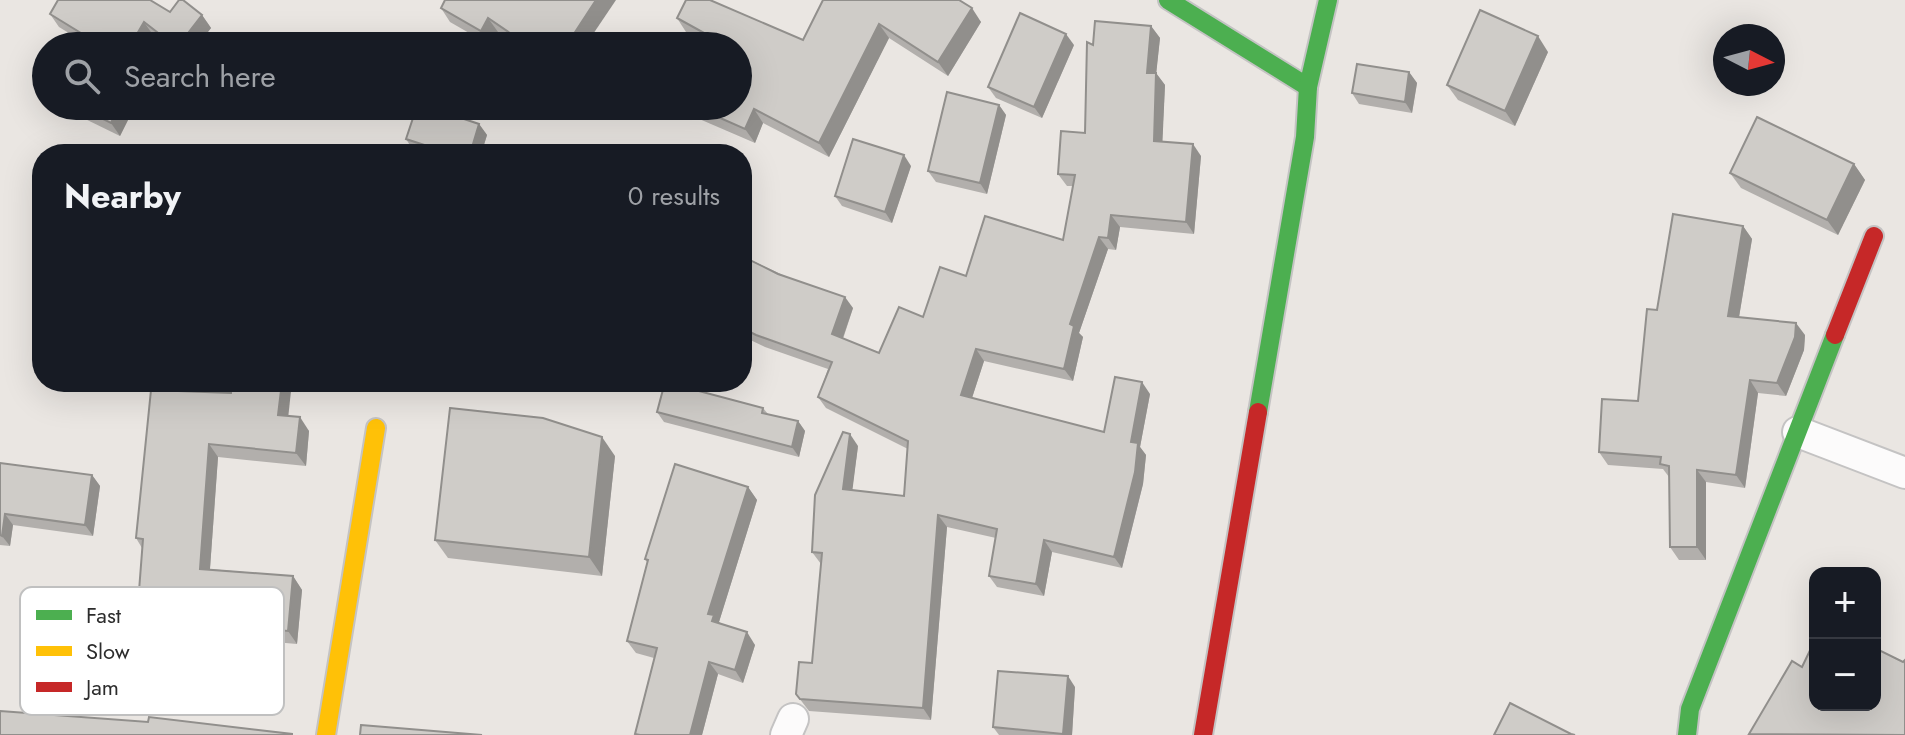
<!DOCTYPE html>
<meta charset="utf-8">
<style>
body{margin:0;font-family:Jost,sans-serif;background:#242831;color:#f1f3f6}
.controls{position:absolute;right:24px;bottom:24px;display:grid;overflow:hidden;border-radius:16px;box-shadow:0 8px 32px #0002}
.controls button{width:72px;height:72px;display:grid;place-items:center;padding:0;border:0;border-bottom:2px solid #363941;background:#171b24;color:#f1f3f6;font:40px sans-serif}
.compass{position:absolute;left:1713px;top:24px;width:72px;height:72px;border-radius:50%;background:#171b24;box-shadow:0 8px 32px #0002;rotate:96deg}
.list{margin:0;padding:0;list-style:none}
h2{display:flex;justify-content:space-between;align-items:center;height:104px;margin:0;padding:0 32px;font-size:34px}
h2 small{font-size:26px;font-weight:400;color:#9ea1a6}
.icon{flex:none;width:44px;height:44px;fill:none;stroke:currentColor;stroke-width:2;stroke-linecap:round;stroke-linejoin:round}
.map{position:relative;flex:none;width:1905px;height:735px;overflow:hidden}
.search{position:absolute;background:#171b24;box-shadow:0 8px 32px #0002;left:32px;top:32px;width:720px;height:88px;display:flex;align-items:center;gap:20px;box-sizing:border-box;padding:0 28px;border-radius:44px;color:#9ea1a6;font-size:30px}
.panel{position:absolute;background:#171b24;box-shadow:0 8px 32px #0002;left:32px;top:144px;width:720px;height:248px;border-radius:32px}
.map>svg:first-child{display:block}
.lines{fill:none;stroke-linecap:round;stroke-linejoin:round}
.street-casing{stroke:#c4c3c3;stroke-width:34}
.fast-casing{stroke:#c4c3c3;stroke-width:22}
.slow-casing{stroke:#c4c3c3;stroke-width:22}
.jam-casing{stroke:#c4c3c3;stroke-width:22}
.street{stroke:#fcfbfb;stroke-width:30}
.fast{stroke:#4caf50;stroke-width:18}
.slow{stroke:#ffc107;stroke-width:18}
.jam{stroke:#c62828;stroke-width:18}
.wall{fill:#b2afac}
.shaded-wall{fill:#918f8c}
.building{fill:#cfccc8;stroke:#918f8c;stroke-width:2}
.key{fill:#fff;stroke:#c0c0c0;stroke-width:2}
.key-label{font-size:22px;fill:#2c2c2c}
</style>
<div class="map">
<svg width="1905" height="735" viewBox="0 0 1905 735">
<rect width="100%" height="100%" fill="#eae6e2"/>
<g class="lines">
<g class="street-casing">
<g id="street">
<path d="M1798 432 1905 473"/>
<path d="M786 735 793 719"/>
</g>
</g>
<g class="fast-casing">
<g id="fast">
<path d="M1168 0 1308 87"/>
<path d="M1258 412 1305 137 1308 87 1328 0"/>
<path d="M1687 735 1690 709 1835 335"/>
</g>
</g>
<g class="slow-casing">
<path id="slow" d="M326 735 376 428"/>
</g>
<g class="jam-casing">
<g id="jam">
<path d="M1835 335 1874 236"/>
<path d="M1203 735 1258 412"/>
</g>
</g>
<use href="#street" class="street"/>
<use href="#fast" class="fast"/>
<use href="#slow" class="slow"/>
<use href="#jam" class="jam"/>
</g>
<g class="wall">
<path d="M445 0 585 46H518L498 32 490 45 450 22 441 8Z"/>
<path d="M823 0H959L981 22 948 76 889 38 829 157 763 123 755 143 697 118 689 106H738L712 46 686 32 677 18 803 40Z"/>
<path d="M170 12 202 15 211 28 197 46H168L153 35 147 46H90L59 27 50 14Z"/>
<path d="M1151 26 1160 38 1156 73 1165 85 1162 141 1201 156 1194 234 1120 227 1116 250 1108 249 1079 333 1083 337 1073 381 984 361 972 398 1104 432 1150 394 1140 447 1146 455 1143 484 1122 568 1052 552 1044 596 997 587 989 576 996 538 947 527 931 720 809 711 796 694 812 663 821 564 812 552 858 446 852 490 904 496 908 449 826 408 818 397 828 369 765 347 742 336V256L853 308 843 339 879 353 923 317 966 276 1063 240 1073 186H1067L1058 174 1085 133 1093 45Z"/>
<path d="M1074 45 1042 118 996 98 988 87Z"/>
<path d="M1548 52 1515 126 1458 100 1447 85Z"/>
<path d="M1409 72 1417 83 1412 113 1359 104 1352 93Z"/>
<path d="M999 105 1006 115 987 194 936 182 928 171Z"/>
<path d="M71 106H135L120 136 77 115Z"/>
<path d="M479 124 487 135 481 154H427L413 150 406 139Z"/>
<path d="M1854 164 1865 180 1838 235 1741 188 1730 173Z"/>
<path d="M911 166 892 223 842 206 835 196Z"/>
<path d="M1743 226 1752 239 1739 317 1805 335 1804 350 1786 396 1758 393 1745 488 1706 482V560H1679L1670 547 1669 477 1663 469 1608 465 1599 452 1638 401Z"/>
<path d="M231 393 289 416 309 431 306 466 218 457 210 569 293 576 302 590 297 644 146 631 137 617 142 548 136 538Z"/>
<path d="M763 408 768 414 798 421 805 431 799 457 664 422 657 412Z"/>
<path d="M615 456 602 576 448 558 435 540Z"/>
<path d="M0 463 92 475 100 486 93 536 13 525 10 546 0 545Z"/>
<path d="M748 487 757 500 719 622 755 645 743 683 718 674 702 735H636L635 734 654 658 636 653 627 641 647 562 645 559Z"/>
<path d="M1075 687 1072 735H999L993 727Z"/>
</g>
<g class="shaded-wall">
<path d="M596 0H616L585 46H566Z"/>
<path d="M972 8 981 22 948 76 938 62Z"/>
<path d="M202 15 211 28 197 46H178Z"/>
<path d="M488 18 498 32 490 45 481 31Z"/>
<path d="M144 22 153 35 147 46H130Z"/>
<path d="M879 24 889 38 829 157 819 143Z"/>
<path d="M1151 26 1160 38 1155 85 1147 73Z"/>
<path d="M1066 34 1074 45 1042 118 1034 107Z"/>
<path d="M1538 36 1548 52 1515 126 1505 111Z"/>
<path d="M1409 72 1417 83 1412 113 1405 102Z"/>
<path d="M1156 73 1165 85 1162 152 1154 141Z"/>
<path d="M999 105 1006 115 987 194 980 183Z"/>
<path d="M119 106H135L120 136 111 123Z"/>
<path d="M754 109 763 123 755 143 745 129Z"/>
<path d="M479 124 487 135 481 154H470Z"/>
<path d="M1193 144 1201 156 1194 234 1186 222Z"/>
<path d="M904 155 911 166 892 223 885 212Z"/>
<path d="M1854 164 1865 180 1838 235 1827 220Z"/>
<path d="M1111 215 1120 227 1116 250 1108 238Z"/>
<path d="M1743 226 1752 239 1737 329 1728 316Z"/>
<path d="M1099 237 1108 249 1079 333 1083 337 1073 381 1064 369 1070 324Z"/>
<path d="M845 297 853 308 840 346 832 334Z"/>
<path d="M1796 323 1805 335 1804 350 1786 396 1777 383Z"/>
<path d="M976 349 984 361 969 407 961 395Z"/>
<path d="M1750 380 1758 393 1745 488 1736 475Z"/>
<path d="M282 382H292L287 428 278 415Z"/>
<path d="M1142 382 1150 394 1140 447 1146 455 1143 484 1122 568 1114 557 1131 442Z"/>
<path d="M300 417 309 431 306 466 296 453Z"/>
<path d="M798 421 805 431 799 457 792 447Z"/>
<path d="M850 434 858 446 851 501 843 489Z"/>
<path d="M602 437 615 456 602 576 589 557Z"/>
<path d="M209 444 218 457 209 582 200 569Z"/>
<path d="M1697 470 1706 482V560L1697 547Z"/>
<path d="M92 475 100 486 93 536 85 525Z"/>
<path d="M748 487 757 500 719 622 722 628 721 634 708 614Z"/>
<path d="M5 514 13 525 10 546 2 536Z"/>
<path d="M938 515 947 527 931 720 923 708Z"/>
<path d="M1044 540 1052 552 1044 596 1036 584Z"/>
<path d="M293 576 302 590 297 644 288 631Z"/>
<path d="M747 632 755 645 743 683 735 670Z"/>
<path d="M709 662 718 674 702 735H690Z"/>
<path d="M1068 676 1075 687 1072 735H1064L1063 734Z"/>
</g>
<g class="building">
<path d="M58 0H150L170 12 179 0H183L202 15 178 46H175L144 22 130 46H96L97 43 50 14Z"/>
<path d="M445 0H596L566 46H529L488 18 481 31 441 8Z"/>
<path d="M686 0H710L803 40 823 0H959L972 8 938 62 879 24 819 143 754 109 745 129 693 106H738V46H712L715 39 677 18Z"/>
<path d="M1480 10 1538 36 1505 111 1447 85Z"/>
<path d="M1020 13 1066 34 1034 107 988 87Z"/>
<path d="M1095 21 1151 26 1147 73H1156L1154 141 1193 144 1186 222 1111 215 1108 238 1099 237 1070 324 1074 326 1064 369 976 349 961 395 1104 432 1115 377 1142 382 1131 442 1138 443 1135 472 1114 557 1044 540 1036 584 989 576 997 529 938 515 923 708 800 699 796 694 799 662 812 663 822 553 812 552 815 495 843 432 850 434 843 489 904 496 908 441 818 397 832 362 756 335 742 328V256L778 274 845 297 832 334 879 353 899 307 923 317 940 267 966 276 985 216 1063 240 1075 175 1058 174 1061 131 1085 133 1087 42 1093 45Z"/>
<path d="M1357 64 1409 72 1405 102 1352 93Z"/>
<path d="M947 92 999 105 980 183 928 171Z"/>
<path d="M77 106H119L111 123Z"/>
<path d="M417 106H425L479 124 470 154H452L406 139Z"/>
<path d="M1757 117 1854 164 1827 220 1730 173Z"/>
<path d="M853 139 904 155 885 212 835 196Z"/>
<path d="M1673 214 1743 226 1728 316 1796 323 1795 337 1777 383 1750 380 1736 475 1697 470V547H1670L1669 466 1660 464 1661 457 1599 452 1602 399 1638 401 1647 309 1657 310Z"/>
<path d="M232 382H282L278 415 300 417 296 453 209 444 200 569 293 576 288 631 137 617 143 539 136 538 151 390 231 393Z"/>
<path d="M665 382 763 408 762 413 798 421 792 447 657 412Z"/>
<path d="M450 408 543 418 602 437 589 557 435 540Z"/>
<path d="M0 463 92 475 85 525 5 514 2 536 0 535Z"/>
<path d="M675 464 748 487 708 614 714 615 712 621 747 632 735 670 709 662 690 735H640L635 734 657 648 627 641 648 560 645 559Z"/>
<path d="M1815 640V705H1875V648L1903 662 1905 660V735L1749 734 1792 661 1802 667Z"/>
<path d="M998 671 1068 676 1063 734 993 727Z"/>
<path d="M1510 703 1571 734 1575 735H1494Z"/>
<path d="M0 711 148 722 149 717 292 734V735H0Z"/>
<path d="M361 725 482 735H360Z"/>
</g>
<rect x="20" y="587" width="264" height="128" rx="12" class="key"/>
<rect x="36" y="610" width="36" height="10" fill="#4caf50"/>
<rect x="36" y="646" width="36" height="10" fill="#ffc107"/>
<rect x="36" y="682" width="36" height="10" fill="#c62828"/>
<g class="key-label">
<text x="86" y="623">Fast</text>
<text x="86" y="659">Slow</text>
<text x="86" y="695">Jam</text>
</g>
</svg>
<div class="controls">
<button>+</button>
<button>−</button>
</div>
<svg class="compass" viewBox="-18 -18 36 36"><path d="M0-13l5 13h-10z" fill="#e53935"/><path d="M0 13l5-13h-10z" fill="#9ea1a6"/></svg>
<div class="search"><svg class="icon" aria-label="search" viewBox="0 0 24 24"><circle cx="10" cy="10" r="6"/><path d="M15 15l6 6"/></svg>Search here</div>
<section class="panel">
<h2>Nearby<small>0 results</small></h2>
<ul class="list">
</ul>
</section>
</div>
